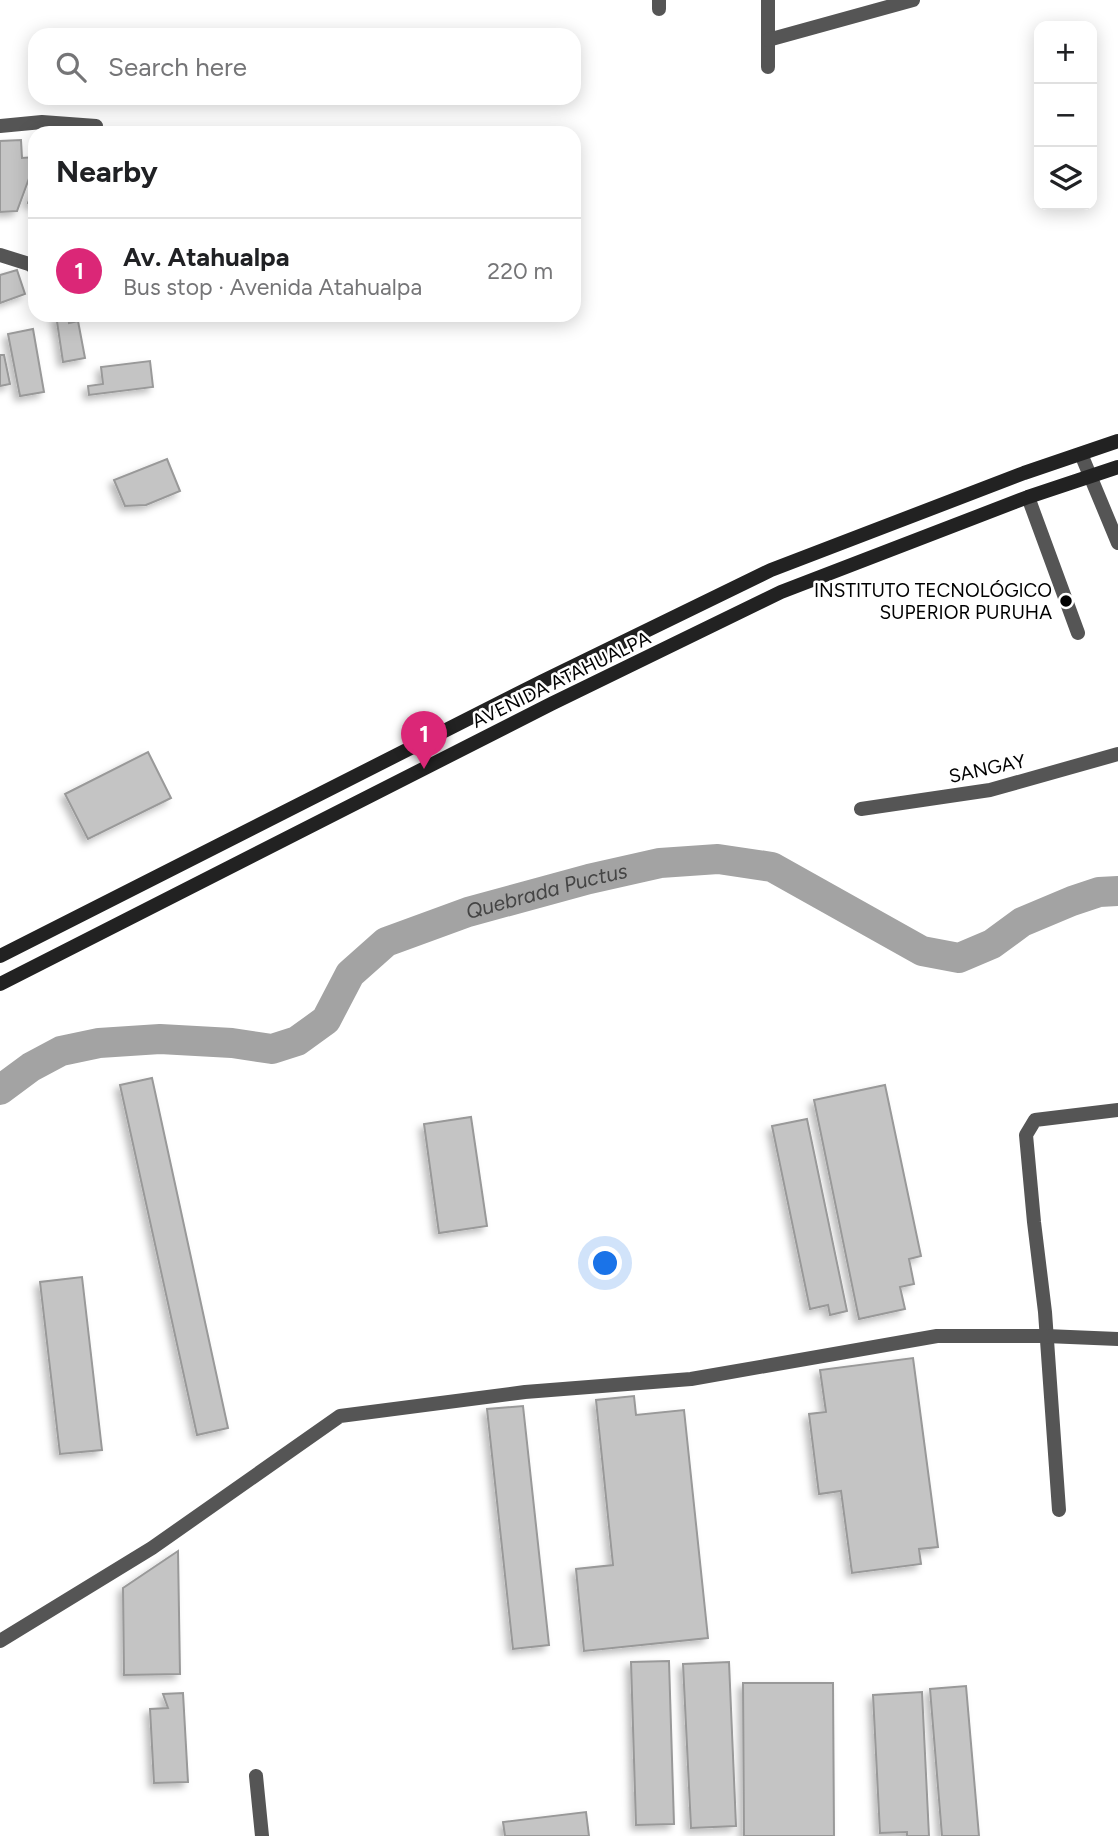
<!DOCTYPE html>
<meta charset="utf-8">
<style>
body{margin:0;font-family:Figtree,sans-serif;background:#f6f6f6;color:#202124}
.controls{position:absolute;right:21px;top:21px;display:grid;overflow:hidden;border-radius:14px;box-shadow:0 4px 18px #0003}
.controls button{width:63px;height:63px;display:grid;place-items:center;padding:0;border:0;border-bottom:2px solid #e0e0e0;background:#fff;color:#202124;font:35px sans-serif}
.you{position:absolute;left:606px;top:1264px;width:24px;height:24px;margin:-18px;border:5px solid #fff;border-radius:50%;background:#1a73e8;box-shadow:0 0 0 10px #1a73e833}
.badge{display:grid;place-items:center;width:46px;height:46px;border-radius:50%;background:#db2777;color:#fff;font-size:23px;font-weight:700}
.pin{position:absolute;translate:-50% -58px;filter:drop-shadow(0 2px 4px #0008)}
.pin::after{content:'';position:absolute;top:37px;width:24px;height:21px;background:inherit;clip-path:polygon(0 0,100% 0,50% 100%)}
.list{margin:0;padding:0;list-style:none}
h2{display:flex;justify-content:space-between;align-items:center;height:91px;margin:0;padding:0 28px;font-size:30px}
h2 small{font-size:23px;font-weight:400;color:#757577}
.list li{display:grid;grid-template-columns:46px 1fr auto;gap:21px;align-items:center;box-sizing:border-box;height:105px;padding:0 28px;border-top:2px solid #e0e0e0}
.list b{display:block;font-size:26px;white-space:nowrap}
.list p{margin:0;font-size:23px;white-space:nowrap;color:#757577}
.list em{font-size:23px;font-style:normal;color:#757577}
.icon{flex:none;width:38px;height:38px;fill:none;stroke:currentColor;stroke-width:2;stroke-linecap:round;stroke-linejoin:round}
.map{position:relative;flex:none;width:1118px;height:1836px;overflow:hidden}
.search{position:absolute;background:#fff;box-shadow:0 4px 18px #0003;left:28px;top:28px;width:553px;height:77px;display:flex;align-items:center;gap:18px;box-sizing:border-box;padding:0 24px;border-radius:21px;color:#757577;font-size:26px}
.panel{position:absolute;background:#fff;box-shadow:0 4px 18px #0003;left:28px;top:126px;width:553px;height:196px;border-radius:21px}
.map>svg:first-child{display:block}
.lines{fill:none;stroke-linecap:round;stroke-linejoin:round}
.river{stroke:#a3a3a3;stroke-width:30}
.building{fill:#c4c4c4;stroke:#999;stroke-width:2;filter:url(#shadow)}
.street{stroke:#555;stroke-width:14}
.secondary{stroke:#222;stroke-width:14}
.poi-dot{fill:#000;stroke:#fff;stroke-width:2.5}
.labels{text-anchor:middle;stroke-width:5;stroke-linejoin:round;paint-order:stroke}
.poi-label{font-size:19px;fill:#000;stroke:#fff;text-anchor:end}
.street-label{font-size:19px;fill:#000;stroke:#fff}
.water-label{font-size:21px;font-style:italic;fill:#444;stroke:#fff}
</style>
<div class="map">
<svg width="1118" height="1836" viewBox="0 0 1118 1836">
<defs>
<filter id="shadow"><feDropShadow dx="-4.5" dy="4.5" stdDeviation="3.5" flood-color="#0004"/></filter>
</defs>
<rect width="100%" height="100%" fill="#fff"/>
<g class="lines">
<path class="river" id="s1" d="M0 1090 31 1067 61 1051 99 1043 160 1039 232 1043 272 1049 297 1041 326 1020 350 974 386 942 468 912 589 879 660 863 718 859 772 867 922 951 959 958 992 944 1022 922 1072 901 1099 892 1118 891"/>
</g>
<g class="building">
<path d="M21 140 22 158 35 157V162L17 211 0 212V141Z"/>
<path d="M35 183V204L28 203Z"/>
<path d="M17 270 25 294 0 303V275Z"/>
<path d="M56 315H68L69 323 78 321 85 358 63 362Z"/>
<path d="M33 329 44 392 20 396 8 334Z"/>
<path d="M0 355H4L10 384 0 386Z"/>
<path d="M150 361 153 387 89 395 88 386 103 384 101 367Z"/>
<path d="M167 459 180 491 146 505 125 506 114 480Z"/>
<path d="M148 752 171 798 88 839 65 794Z"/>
<path d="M152 1078 228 1428 197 1435 120 1085Z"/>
<path d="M885 1085 921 1256 909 1259 914 1284 900 1287 905 1309 859 1319 814 1100Z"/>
<path d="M471 1117 487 1226 439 1233 424 1124Z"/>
<path d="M807 1119 847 1311 830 1315 828 1305 810 1309 772 1126Z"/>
<path d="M82 1277 102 1450 60 1454 40 1282Z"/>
<path d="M913 1358 938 1547 919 1549 921 1564 852 1573 841 1491 819 1494 809 1414 826 1412 820 1370Z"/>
<path d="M634 1396 636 1415 684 1410 708 1638 584 1651 576 1569 613 1565 596 1400Z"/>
<path d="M523 1406 549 1645 513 1649 487 1409Z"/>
<path d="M178 1551 180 1674 124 1675 123 1588Z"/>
<path d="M669 1661 674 1824 636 1825 631 1662Z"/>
<path d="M729 1662 736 1826 691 1828 683 1664Z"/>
<path d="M743 1683H833L834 1836H744Z"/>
<path d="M966 1686 979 1836H942L930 1689Z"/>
<path d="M922 1692 929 1836H907V1832L880 1833 873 1695Z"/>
<path d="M183 1693 188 1782 154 1783 150 1709 168 1708 163 1694Z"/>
<path d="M586 1812 589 1836H505L503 1822Z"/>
</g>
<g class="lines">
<g class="street">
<path d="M659 0V9"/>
<path d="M768 0V67"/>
<path d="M768 40 913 0"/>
<path d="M0 126 42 122 96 126"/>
<path d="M0 255 29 264 35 268"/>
<path d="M1081 454 1118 543"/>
<path d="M1028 497 1078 633"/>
<path d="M861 809 990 790 1118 754"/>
<path d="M1059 1510 1045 1312 1034 1222 1026 1135 1035 1120 1118 1110"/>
<path d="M0 1641 152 1548 340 1416 525 1392 691 1379 937 1336H1046L1118 1339"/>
<path d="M256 1776 262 1836"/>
</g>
<g class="secondary">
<path d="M0 956 541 682 771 570 1024 473 1118 441"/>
<path d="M0 984 551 704 781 592 1028 497 1118 467"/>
</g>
</g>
<circle class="poi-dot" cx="1066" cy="601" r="7"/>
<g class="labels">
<g class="poi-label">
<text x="1052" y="597">INSTITUTO TECNOLÓGICO<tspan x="1052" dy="22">SUPERIOR PURUHA</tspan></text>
</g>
<g class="street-label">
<text transform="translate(561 679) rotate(-26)" y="7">AVENIDA ATAHUALPA</text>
<text transform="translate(987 768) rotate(-12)" y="7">SANGAY</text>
</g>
<g class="water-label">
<text dy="7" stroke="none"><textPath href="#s1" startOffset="616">Quebrada Puctus</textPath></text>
</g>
</g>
</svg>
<div class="controls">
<button>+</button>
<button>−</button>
<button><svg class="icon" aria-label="layers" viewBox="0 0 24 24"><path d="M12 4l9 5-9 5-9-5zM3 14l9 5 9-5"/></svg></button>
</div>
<div class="you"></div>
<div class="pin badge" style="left:424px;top:769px">1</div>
<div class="search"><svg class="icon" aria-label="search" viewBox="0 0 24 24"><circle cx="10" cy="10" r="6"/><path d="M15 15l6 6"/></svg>Search here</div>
<section class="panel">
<h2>Nearby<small></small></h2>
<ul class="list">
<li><span class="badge">1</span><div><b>Av. Atahualpa</b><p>Bus stop · Avenida Atahualpa</p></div><em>220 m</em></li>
</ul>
</section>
</div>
